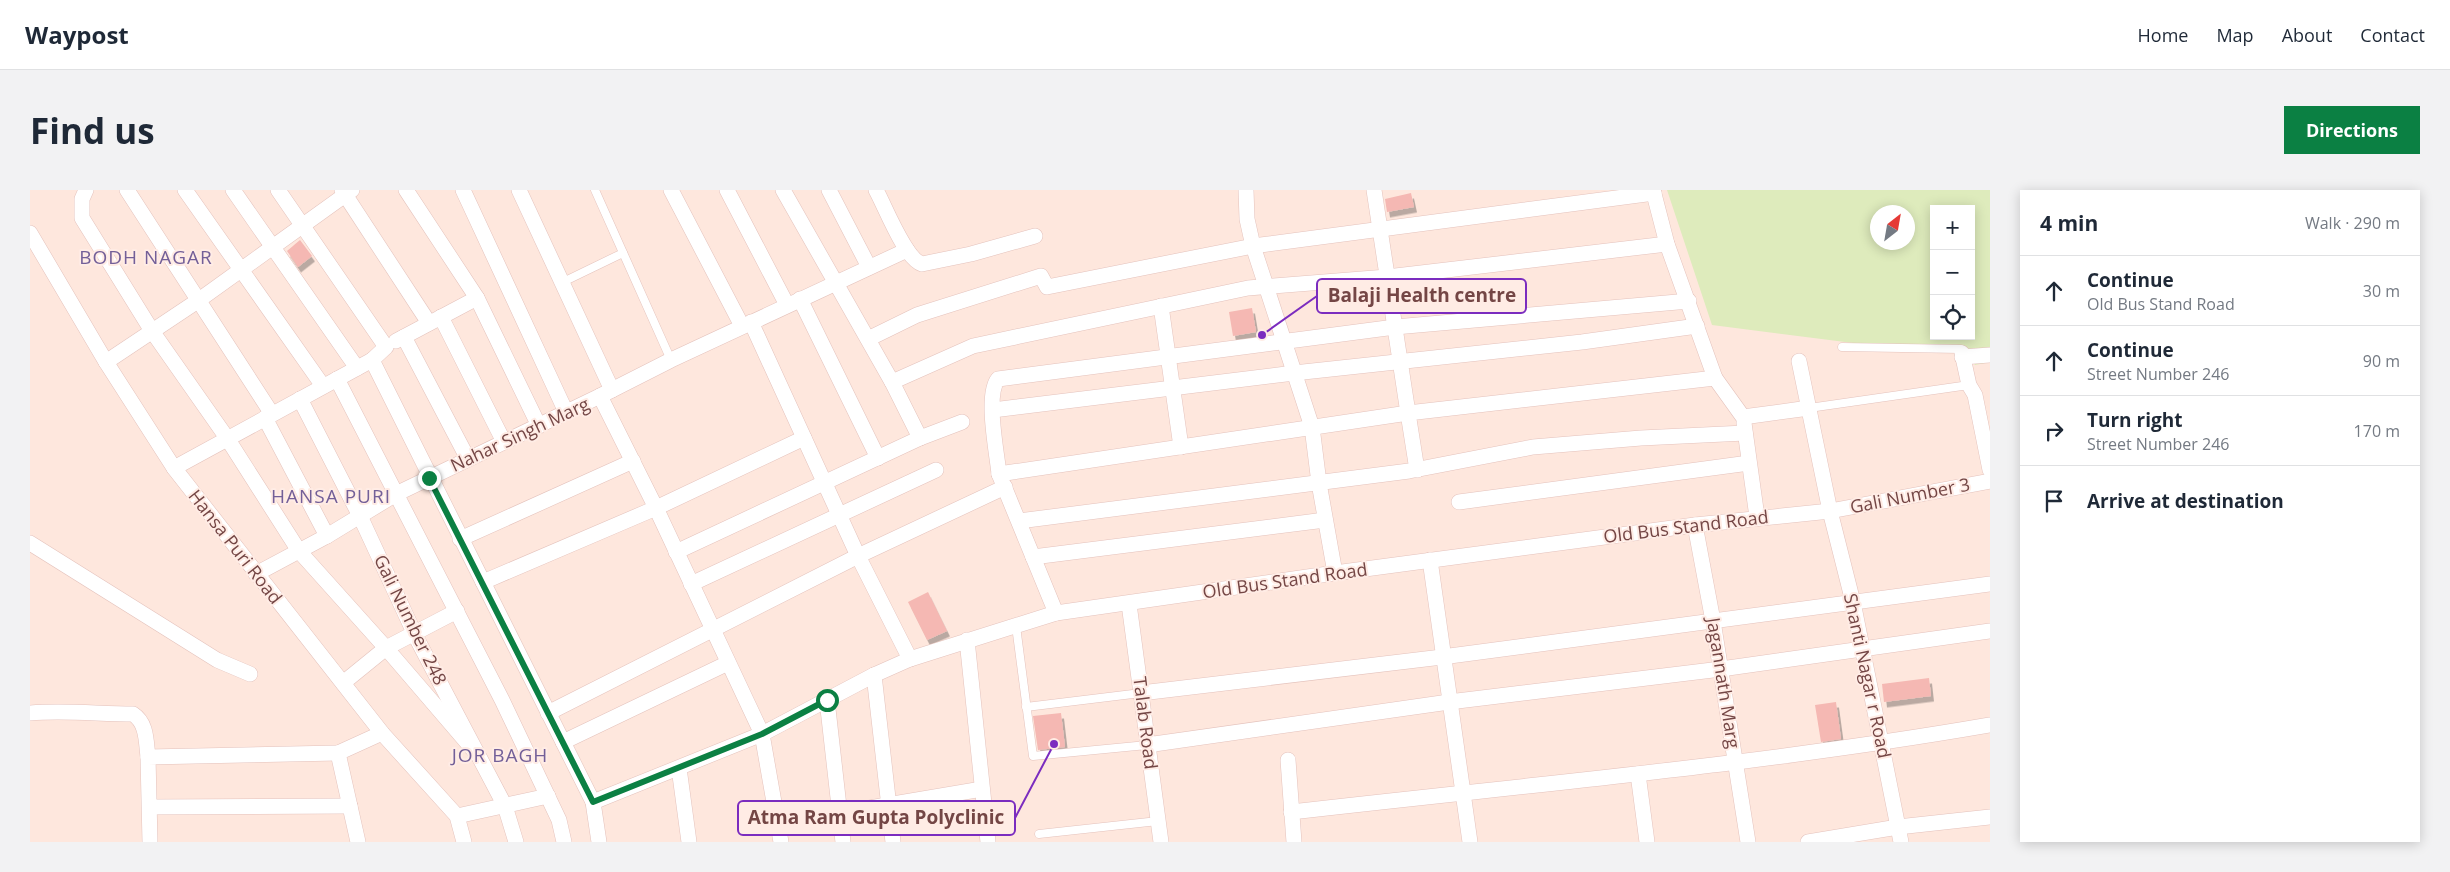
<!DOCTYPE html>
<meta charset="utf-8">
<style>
body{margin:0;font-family:"Open Sans",sans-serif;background:#f2f2f3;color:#1f2937}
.controls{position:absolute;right:15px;top:15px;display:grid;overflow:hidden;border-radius:0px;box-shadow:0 2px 12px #0003}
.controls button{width:45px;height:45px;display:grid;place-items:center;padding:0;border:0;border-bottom:1px solid #e0e1e3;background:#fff;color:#1f2937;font:25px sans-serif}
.compass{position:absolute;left:1840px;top:15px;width:45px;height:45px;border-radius:50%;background:#fff;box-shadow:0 2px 12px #0003;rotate:31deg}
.stop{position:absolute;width:15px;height:15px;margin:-11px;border:4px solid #0b8043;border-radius:50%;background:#fff}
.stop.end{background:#0b8043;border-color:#fff;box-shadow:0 1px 5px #0008}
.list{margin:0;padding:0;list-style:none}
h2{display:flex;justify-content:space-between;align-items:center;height:65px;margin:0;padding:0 20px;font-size:21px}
h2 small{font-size:16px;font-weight:400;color:#747a83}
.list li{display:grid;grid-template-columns:32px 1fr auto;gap:15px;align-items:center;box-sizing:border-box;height:70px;padding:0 20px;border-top:1px solid #e0e1e3}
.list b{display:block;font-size:19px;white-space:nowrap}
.list p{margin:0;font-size:16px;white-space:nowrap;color:#747a83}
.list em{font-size:16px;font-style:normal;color:#747a83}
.icon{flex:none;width:28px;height:28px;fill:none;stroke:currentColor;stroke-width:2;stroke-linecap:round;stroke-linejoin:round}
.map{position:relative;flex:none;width:1960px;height:652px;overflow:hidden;border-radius:0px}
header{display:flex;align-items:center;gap:30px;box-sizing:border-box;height:70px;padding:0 25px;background:#fff;border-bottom:1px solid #e0e1e3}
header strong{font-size:24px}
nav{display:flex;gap:28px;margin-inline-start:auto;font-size:18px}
.intro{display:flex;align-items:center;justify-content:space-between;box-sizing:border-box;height:120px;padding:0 30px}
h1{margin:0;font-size:35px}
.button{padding:12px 22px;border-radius:0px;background:#0b8043;color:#fff;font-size:18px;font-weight:700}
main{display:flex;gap:30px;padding:0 30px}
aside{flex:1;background:#fff;border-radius:0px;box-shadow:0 2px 12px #0003}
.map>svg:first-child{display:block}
.green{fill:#deebbc;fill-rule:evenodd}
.building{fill:#f5b8b3;filter:url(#shadow)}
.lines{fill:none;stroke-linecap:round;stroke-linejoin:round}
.lane-casing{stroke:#e4c2bc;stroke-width:9}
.street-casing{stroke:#e4c2bc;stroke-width:16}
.lane{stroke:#fff;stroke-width:8}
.street{stroke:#fff;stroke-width:15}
.route{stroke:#0b8043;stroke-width:6}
.labels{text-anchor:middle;stroke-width:4;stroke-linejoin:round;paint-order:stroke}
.street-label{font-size:18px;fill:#744645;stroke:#ffece5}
.neighbourhood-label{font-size:19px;letter-spacing:1px;fill:#735f98;stroke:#ffece5}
.leader{fill:none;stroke:#7b2cbf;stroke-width:2}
.callout-dot{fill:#7b2cbf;stroke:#ffece5;stroke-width:2}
.callout{fill:#ffece5;stroke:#7b2cbf;stroke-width:2}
.callout-label{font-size:19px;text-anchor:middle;font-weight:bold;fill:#744645}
</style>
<header>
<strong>Waypost</strong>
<nav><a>Home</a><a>Map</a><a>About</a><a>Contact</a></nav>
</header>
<div class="intro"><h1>Find us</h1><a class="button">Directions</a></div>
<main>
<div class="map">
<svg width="1960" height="652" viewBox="0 0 1960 652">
<defs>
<filter id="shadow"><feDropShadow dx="3" dy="5.5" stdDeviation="0" flood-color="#0004"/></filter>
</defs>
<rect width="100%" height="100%" fill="#fee7dd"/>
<path class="green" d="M1637 0H1960V172L1945 175 1935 157 1902 163 1682 135ZM1904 19H1941V146H1904ZM1848 22H1878V52H1848Z"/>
<g class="building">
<path d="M1381 3 1384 17 1357 22 1355 9Z"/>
<path d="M270 50 282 66 268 77 257 61Z"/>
<path d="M1222 118 1226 142 1203 146 1199 122Z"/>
<path d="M898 402 917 441 897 450 878 412Z"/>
<path d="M1899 488 1901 506 1854 512 1852 494Z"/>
<path d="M1806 512 1811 549 1791 552 1785 515Z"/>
<path d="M1031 523 1035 557 1008 560 1003 526Z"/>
</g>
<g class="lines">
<g class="lane-casing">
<g id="lane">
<path d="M565 0 641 170"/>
<path d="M533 92 593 63"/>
<path d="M1812 157 1931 159 1932 163"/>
<path d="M1779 218 1939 195"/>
<path d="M986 436 1003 566 1117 555"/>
<path d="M996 517 1111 503"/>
<path d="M1009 644 1128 631"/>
</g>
</g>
<g class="street-casing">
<g id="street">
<path d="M56 0 52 9V28L122 141 197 248 269 361 356 458 447 564"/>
<path d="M97 0 242 224"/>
<path d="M155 0 293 196"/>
<path d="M203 0 327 178"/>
<path d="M312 0 399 133"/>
<path d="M376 0 447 108 509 236"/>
<path d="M433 0 536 222"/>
<path d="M489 0 582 200"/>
<path d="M641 0 712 136"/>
<path d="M697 0 757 115"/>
<path d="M753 0 862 192"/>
<path d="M799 0 839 77"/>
<path d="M846 0C855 16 875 69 892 74L941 64 1005 46"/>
<path d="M1216 0 1217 29 1223 56 1282 237 1289 293 1305 383"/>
<path d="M0 43 76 172 144 278 352 543 427 626 434 652"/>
<path d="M770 109 848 268"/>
<path d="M1131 116 1151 257"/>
<path d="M411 127 474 252"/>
<path d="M721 132 828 366 880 469"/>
<path d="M374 147 438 269"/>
<path d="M838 149 887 125 1011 86 1017 97 1223 56 1624 3"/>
<path d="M366 151 447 108"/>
<path d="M1932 163 1939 195 1945 205 1960 280"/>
<path d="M1932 167 1960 165"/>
<path d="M342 170 563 612 569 652"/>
<path d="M1769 171 1800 321 1823 412 1871 652"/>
<path d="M76 172 169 110 322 0"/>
<path d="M1685 188 1713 227 1779 218"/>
<path d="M307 189 472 510 529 630 534 652"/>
<path d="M270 209 330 326 387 449 475 616 486 652"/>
<path d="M963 220 1264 183 1552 152 1667 136"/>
<path d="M235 228 297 346"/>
<path d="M1714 233 1727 327"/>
<path d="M890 248 862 192 943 156 1218 98 1357 87 1637 54"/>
<path d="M144 278 342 170 356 157 248 0"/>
<path d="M1387 280 1378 223 1685 188 1637 54 1623 0"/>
<path d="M969 284C967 263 955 205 968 189L1365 137 1659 111"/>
<path d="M1429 312 1719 273"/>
<path d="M989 331 1379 281 1503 257 1611 248 1715 243"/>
<path d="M1665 335 1683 431 1718 652"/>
<path d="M430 349 603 271"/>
<path d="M0 353 187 470 220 484"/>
<path d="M646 362 890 248 932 232"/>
<path d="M1003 367 1295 330"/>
<path d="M1400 370 1440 652"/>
<path d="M226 384 297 346 366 304 570 206"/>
<path d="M453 392 626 318 774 248"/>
<path d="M661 394 906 280"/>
<path d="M1099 414 1131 652"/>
<path d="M1026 423 969 284 1378 223 1344 0"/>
<path d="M937 450 958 652"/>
<path d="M844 485 863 652"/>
<path d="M313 493 356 458 427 421"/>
<path d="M1111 503 1412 467 1960 394"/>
<path d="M797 510 813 652"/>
<path d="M0 523C34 520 69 524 103 524 117 533 116 551 118 567"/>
<path d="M518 523 828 366 975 297"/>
<path d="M533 552 698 473"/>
<path d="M1117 555 1419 512 1691 479 1960 441"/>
<path d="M1258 570 1264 652"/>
<path d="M649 578 659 652"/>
<path d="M1608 584 1617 652"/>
<path d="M563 612 732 544 844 485 880 469 1026 423 1305 383 1665 335 1800 321 1960 291"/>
<path d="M120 617 320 616"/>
<path d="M1261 622C1495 595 1729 575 1960 535"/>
<path d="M810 623 952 599"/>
<path d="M427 626 518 606"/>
<path d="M120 652 118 567 308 563"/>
<path d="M328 652 308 563 352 543"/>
<path d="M751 652 732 544 626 318 570 206 641 170 877 60"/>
<path d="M1778 652 1868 637 1960 627"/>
</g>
</g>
<use href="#lane" class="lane"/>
<use href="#street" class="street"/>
</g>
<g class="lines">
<path class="route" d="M399 288 563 612 732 544 797 510"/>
</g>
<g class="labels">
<g class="street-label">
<text transform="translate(490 245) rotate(-25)" y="6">Nahar Singh Marg</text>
<text transform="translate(1880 306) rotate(-11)" y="6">Gali Number 3</text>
<text transform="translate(1656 337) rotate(-7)" y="6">Old Bus Stand Road</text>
<text transform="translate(205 357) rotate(52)" y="6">Hansa Puri Road</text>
<text transform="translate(1255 391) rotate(-8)" y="6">Old Bus Stand Road</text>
<text transform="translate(380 430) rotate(64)" y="6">Gali Number 248</text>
<text transform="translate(1837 486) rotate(78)" y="6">Shanti Nagar r Road</text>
<text transform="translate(1693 493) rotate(81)" y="6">Jagannath Marg</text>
<text transform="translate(1115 533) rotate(83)" y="6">Talab Road</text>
</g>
<g class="neighbourhood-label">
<text x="116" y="74">BODH NAGAR</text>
<text x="301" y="313">HANSA PURI</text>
<text x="470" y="572">JOR BAGH</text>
</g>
</g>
<path class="leader" d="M1232 145L1287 106M1024 554L985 628"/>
<g class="callout-dot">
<circle cx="1232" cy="145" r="5"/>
<circle cx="1024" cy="554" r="5"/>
</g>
<g class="callout">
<rect x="1287" y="89" width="209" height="34" rx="5"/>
<rect x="708" y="611" width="277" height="34" rx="5"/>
</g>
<g class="callout-label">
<text x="1392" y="112">Balaji Health centre</text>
<text x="846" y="634">Atma Ram Gupta Polyclinic</text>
</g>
</svg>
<div class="controls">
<button>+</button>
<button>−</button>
<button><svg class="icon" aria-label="locate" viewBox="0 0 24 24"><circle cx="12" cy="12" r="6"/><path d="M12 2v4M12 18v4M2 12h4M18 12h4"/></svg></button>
</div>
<svg class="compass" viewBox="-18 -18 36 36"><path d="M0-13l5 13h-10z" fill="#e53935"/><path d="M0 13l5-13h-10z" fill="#747a83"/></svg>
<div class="stop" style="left:797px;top:510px"></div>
<div class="stop end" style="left:399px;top:288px"></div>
</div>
<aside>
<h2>4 min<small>Walk · 290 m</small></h2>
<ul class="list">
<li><svg class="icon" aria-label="ahead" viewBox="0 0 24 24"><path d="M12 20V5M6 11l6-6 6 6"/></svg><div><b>Continue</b><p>Old Bus Stand Road</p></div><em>30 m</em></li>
<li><svg class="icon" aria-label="ahead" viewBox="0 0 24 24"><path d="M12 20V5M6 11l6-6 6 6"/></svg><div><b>Continue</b><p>Street Number 246</p></div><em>90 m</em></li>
<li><svg class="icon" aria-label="right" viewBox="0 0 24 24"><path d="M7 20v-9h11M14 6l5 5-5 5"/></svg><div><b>Turn right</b><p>Street Number 246</p></div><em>170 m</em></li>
<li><svg class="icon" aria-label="arrive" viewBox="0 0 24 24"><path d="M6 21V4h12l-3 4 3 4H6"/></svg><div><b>Arrive at destination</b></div></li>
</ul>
</aside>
</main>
